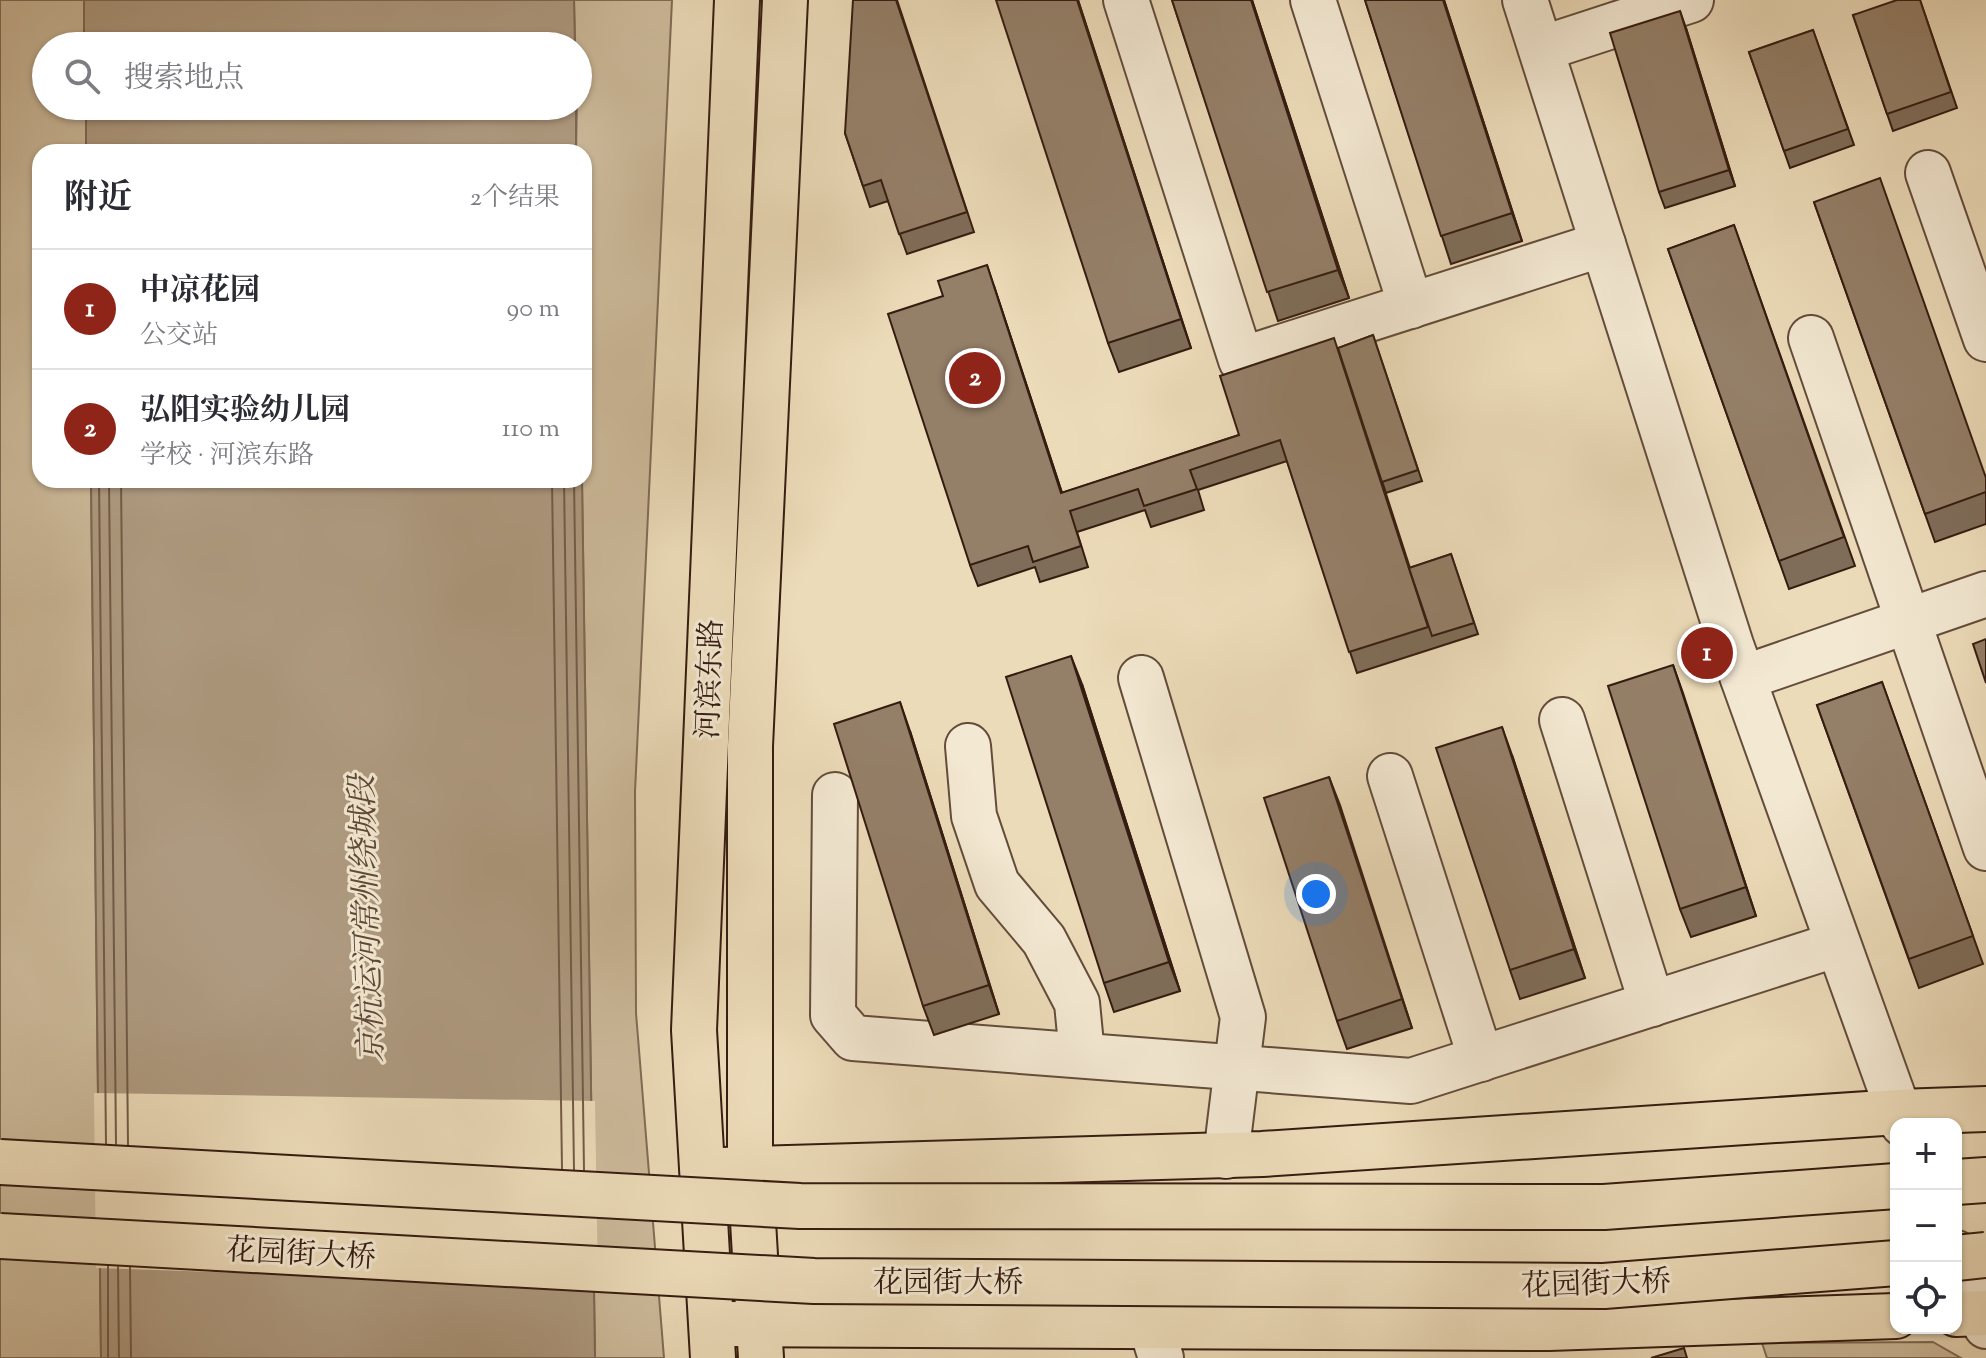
<!DOCTYPE html>
<html lang="zh">
<meta charset="utf-8">
<style>
body{margin:0;font-family:"Sorts Mill Goudy","Noto Serif SC",serif;background:#f2f2f3;color:#2b2b33}
.controls{position:absolute;right:24px;bottom:24px;display:grid;overflow:hidden;border-radius:16px;box-shadow:0 2px 6px #0004}
.controls button{width:72px;height:72px;display:grid;place-items:center;padding:0;border:0;border-bottom:2px solid #e1e1e2;background:#fff;color:#2b2b33;font:40px sans-serif}
.you{position:absolute;left:1316px;top:894px;width:28px;height:28px;margin:-20px;border:6px solid #fff;border-radius:50%;background:#1a73e8;box-shadow:0 0 0 12px #1a73e833}
.badge{display:grid;place-items:center;width:52px;height:52px;border-radius:50%;background:#8f2418;color:#fff;font-size:26px;font-weight:700}
.pin{position:absolute;translate:-50% -50%;border:4px solid #fff;box-shadow:0 2px 8px #0006}
.list{margin:0;padding:0;list-style:none}
h2{display:flex;justify-content:space-between;align-items:center;height:104px;margin:0;padding:0 32px;font-size:34px}
h2 small{font-size:26px;font-weight:400;color:#7c7c81}
.list li{display:grid;grid-template-columns:52px 1fr auto;gap:24px;align-items:center;box-sizing:border-box;height:120px;padding:0 32px;border-top:2px solid #e1e1e2}
.list b{display:block;font-size:30px;white-space:nowrap}
.list p{margin:0;font-size:26px;white-space:nowrap;color:#7c7c81}
.list em{font-size:26px;font-style:normal;color:#7c7c81}
.icon{flex:none;width:44px;height:44px;fill:none;stroke:currentColor;stroke-width:2;stroke-linecap:round;stroke-linejoin:round}
.map{position:relative;flex:none;width:1986px;height:1358px;overflow:hidden}
.search{position:absolute;background:#fff;box-shadow:0 2px 6px #0004;left:32px;top:32px;width:560px;height:88px;display:flex;align-items:center;gap:20px;box-sizing:border-box;padding:0 28px;border-radius:44px;color:#7c7c81;font-size:30px}
.panel{position:absolute;background:#fff;box-shadow:0 2px 6px #0004;left:32px;top:144px;width:560px;height:344px;border-radius:24px}
.map>svg:first-child{display:block}
.green{fill:#cdbb9c;stroke:#816c56;stroke-width:2}
.water{fill:#ae9a80;stroke:#7e6854;stroke-width:2}
.pier{fill:#ecdbb9}
.lines{fill:none;stroke-linecap:round;stroke-linejoin:round}
.shore{stroke:#725b48;stroke-width:2}
.minor-casing{stroke:#634c3b;stroke-width:48}
.major-casing{stroke:#351c11;stroke-width:48}
.minor{stroke:#f3e8d2;stroke-width:44}
.major{stroke:#ecdbb9;stroke-width:44}
.major-bridge-casing{stroke:#351c11;stroke-width:48;stroke-linecap:butt}
.major-bridge{stroke:#ecdbb9;stroke-width:44}
.wall{fill:#7f6d59;stroke:#351c11;stroke-width:2}
.shaded-wall{fill:#685949;stroke:#351c11;stroke-width:2}
.building{fill:#947f68;stroke:#351c11;stroke-width:2}
.labels{text-anchor:middle;stroke-width:6;stroke-linejoin:round;paint-order:stroke}
.street-label{font-size:30px;fill:#351c11;stroke:#f3e8d2}
.water-label{font-size:32px;font-style:italic;fill:#5f4838;stroke:#f3e8d2}
</style>
<div class="map">
<svg width="1986" height="1358" viewBox="0 0 1986 1358">
<rect width="100%" height="100%" fill="#ecdbb9"/>
<filter id="stains"><feTurbulence type="fractalNoise" baseFrequency=".0025" numOctaves="4"/><feColorMatrix values="0 0 0 0 .2 0 0 0 0 .09 0 0 0 0 .02 0 0 0 .5 -.17"/></filter>
<radialGradient id="worn" r=".72"><stop offset=".6" stop-color="#630" stop-opacity="0"/><stop offset="1" stop-color="#630" stop-opacity=".3"/></radialGradient>
<g class="green">
<path d="M0 0H84V46H46V106H86V152H40V480H91L101 1358H0Z"/>
<path d="M574 0H672L635 792 636 1013 664 1358H595L582 480H584V152H576L578 46H575Z"/>
<path d="M1933 1342 1961 1358H1767L1762 1343Z"/>
</g>
<g class="water">
<path d="M84 0H574L575 46H84Z"/>
<rect x="86" y="106" width="490" height="46"/>
<path d="M91 480H582L595 1358H101Z"/>
</g>
<path class="pier" d="M94 1093 595 1101 598 1285 96 1268Z"/>
<g class="lines">
<g class="shore">
<path d="M99 480 106 1144"/>
<path d="M109 480 116 1144"/>
<path d="M121 480 128 1145"/>
<path d="M552 480 562 1169"/>
<path d="M564 480 574 1170"/>
<path d="M574 480 584 1170"/>
<path d="M108 1266V1358"/>
<path d="M118 1267 119 1358"/>
<path d="M130 1267 131 1358"/>
</g>
<g class="minor-casing">
<g id="minor">
<path d="M1126 0 1241 360 1603 244"/>
<path d="M1313 0 1411 306"/>
<path d="M1525 0 1731 645 1903 1124"/>
<path d="M1541 49 1691 0"/>
<path d="M1928 173 1986 339"/>
<path d="M1811 338 1986 848"/>
<path d="M1141 678 1243 1017 1226 1156"/>
<path d="M1743 678 1986 594"/>
<path d="M1562 720 1652 1004"/>
<path d="M968 746 974 816 997 884 1044 940 1077 1003 1082 1055"/>
<path d="M1390 776 1481 1059"/>
<path d="M835 795 833 1015 853 1038 1411 1081 1838 944"/>
<path d="M1956 1253 1986 1326"/>
<path d="M1151 1326 1161 1358"/>
</g>
</g>
<g class="major-casing">
<g id="major">
<path d="M722 1170 1262 1154 1898 1112 1986 1109"/>
<path d="M1956 1182 1986 1180"/>
<path d="M1956 1314 1986 1313"/>
<path d="M729 1324 1549 1328 1896 1316"/>
<path d="M713 1358 694 1030 737 0"/>
<path d="M761 1358 750 1170V746L785 0"/>
</g>
</g>
<use href="#minor" class="minor"/>
<use href="#major" class="major"/>
<g class="major-bridge-casing">
<g id="major-bridge">
<path d="M0 1162 800 1206 1604 1207 1896 1186"/>
<path d="M0 1236 814 1281 1604 1286 1896 1263"/>
<path d="M1956 1258 1986 1255"/>
</g>
</g>
<use href="#major-bridge" class="major-bridge"/>
</g>
<g class="wall">
<path d="M897 0 974 232 907 254 888 201 870 207 845 133Z"/>
<path d="M1078 0 1191 348 1119 372 1108 343Z"/>
<path d="M1172 0H1252L1349 298 1278 321Z"/>
<path d="M1365 0H1444L1522 241 1451 264Z"/>
<path d="M1920 0 1957 108 1893 131 1853 15Z"/>
<path d="M1686 28 1735 186 1665 208 1659 192Z"/>
<path d="M1813 30 1854 145 1790 168 1749 52Z"/>
<path d="M1814 202 1986 477V524L1935 542Z"/>
<path d="M1734 225 1855 566 1789 589 1668 249Z"/>
<path d="M994 286 1062 493 1239 435 1338 348 1373 335 1422 481 1386 493 1376 463 1410 568 1451 554 1478 634 1357 673 1287 461 1198 490 1204 510 1151 527 1145 510 1077 532 1088 567 1040 582 1035 567 978 586 970 565Z"/>
<path d="M1673 665 1756 916 1691 937 1680 909Z"/>
<path d="M1882 682 1983 964 1919 988 1817 705Z"/>
<path d="M1082 684 1180 991 1114 1012 1104 983Z"/>
<path d="M910 731 999 1014 934 1035 923 1006Z"/>
<path d="M1512 755 1585 978 1520 999 1510 970Z"/>
<path d="M1329 777 1412 1028 1347 1049 1337 1021Z"/>
</g>
<g class="shaded-wall">
<path d="M1077 0H1078L1191 348 1181 319Z"/>
<path d="M1251 0H1252L1349 298 1338 270Z"/>
<path d="M1443 0H1444L1522 241 1512 213Z"/>
<path d="M1680 11 1686 28 1735 186 1729 170Z"/>
<path d="M987 265 994 286 1069 514 1061 493Z"/>
<path d="M1071 656 1082 684 1180 991 1169 962Z"/>
<path d="M1673 665 1683 693 1756 916 1746 887Z"/>
<path d="M900 702 910 731 999 1014 989 985Z"/>
<path d="M1502 727 1512 755 1585 978 1574 949Z"/>
<path d="M1329 777 1340 805 1412 1028 1402 999Z"/>
</g>
<g class="building">
<path d="M853 0H896L967 212 899 234 881 180 863 186 845 133Z"/>
<path d="M996 0H1077L1181 319 1108 343Z"/>
<path d="M1172 0H1251L1338 270 1267 292Z"/>
<path d="M1365 0H1443L1512 213 1441 236Z"/>
<path d="M1897 0H1920L1951 92 1887 114 1853 15Z"/>
<path d="M1680 11 1729 170 1659 192 1610 33Z"/>
<path d="M1813 30 1848 129 1784 151 1749 52Z"/>
<path d="M1880 178 1986 478V492L1925 514 1814 202Z"/>
<path d="M1734 225 1844 537 1779 561 1668 249Z"/>
<path d="M987 265 1061 493 1239 435 1220 376 1334 338 1428 627 1349 652 1280 440 1190 470 1197 489 1144 506 1138 489 1070 511 1081 546 1033 562 1028 546 970 565 888 314 943 296 938 281Z"/>
<path d="M1373 335 1418 470 1382 482 1338 348Z"/>
<path d="M1451 554 1474 623 1432 636 1409 568Z"/>
<path d="M1986 639V683L1973 644Z"/>
<path d="M1071 656 1169 962 1104 983 1006 677Z"/>
<path d="M1673 665 1746 887 1680 909 1608 686Z"/>
<path d="M1882 682 1973 936 1909 959 1817 705Z"/>
<path d="M900 702 989 985 923 1006 834 724Z"/>
<path d="M1502 727 1574 949 1510 970 1436 748Z"/>
<path d="M1329 777 1402 999 1337 1021 1264 798Z"/>
<path d="M1684 1348 1687 1358H1651Z"/>
</g>
<g class="labels">
<g class="street-label">
<text transform="translate(709 679) rotate(-88)" y="10">河滨东路</text>
<text transform="translate(301 1253) rotate(3)" y="10">花园街大桥</text>
<text x="948" y="1292">花园街大桥</text>
<text transform="translate(1596 1283) rotate(-2)" y="10">花园街大桥</text>
</g>
<g class="water-label">
<text transform="translate(366 919) rotate(-92)" y="11">京杭运河常州绕城段</text>
</g>
</g>
<rect width="100%" height="100%" filter="url(#stains)"/>
<rect width="100%" height="100%" fill="url(#worn)"/>
</svg>
<div class="controls">
<button>+</button>
<button>−</button>
<button><svg class="icon" aria-label="locate" viewBox="0 0 24 24"><circle cx="12" cy="12" r="6"/><path d="M12 2v4M12 18v4M2 12h4M18 12h4"/></svg></button>
</div>
<div class="you"></div>
<div class="pin badge" style="left:1707px;top:653px">1</div>
<div class="pin badge" style="left:975px;top:378px">2</div>
<div class="search"><svg class="icon" aria-label="search" viewBox="0 0 24 24"><circle cx="10" cy="10" r="6"/><path d="M15 15l6 6"/></svg>搜索地点</div>
<section class="panel">
<h2>附近<small>2个结果</small></h2>
<ul class="list">
<li><span class="badge">1</span><div><b>中凉花园</b><p>公交站</p></div><em>90 m</em></li>
<li><span class="badge">2</span><div><b>弘阳实验幼儿园</b><p>学校 · 河滨东路</p></div><em>110 m</em></li>
</ul>
</section>
</div>
